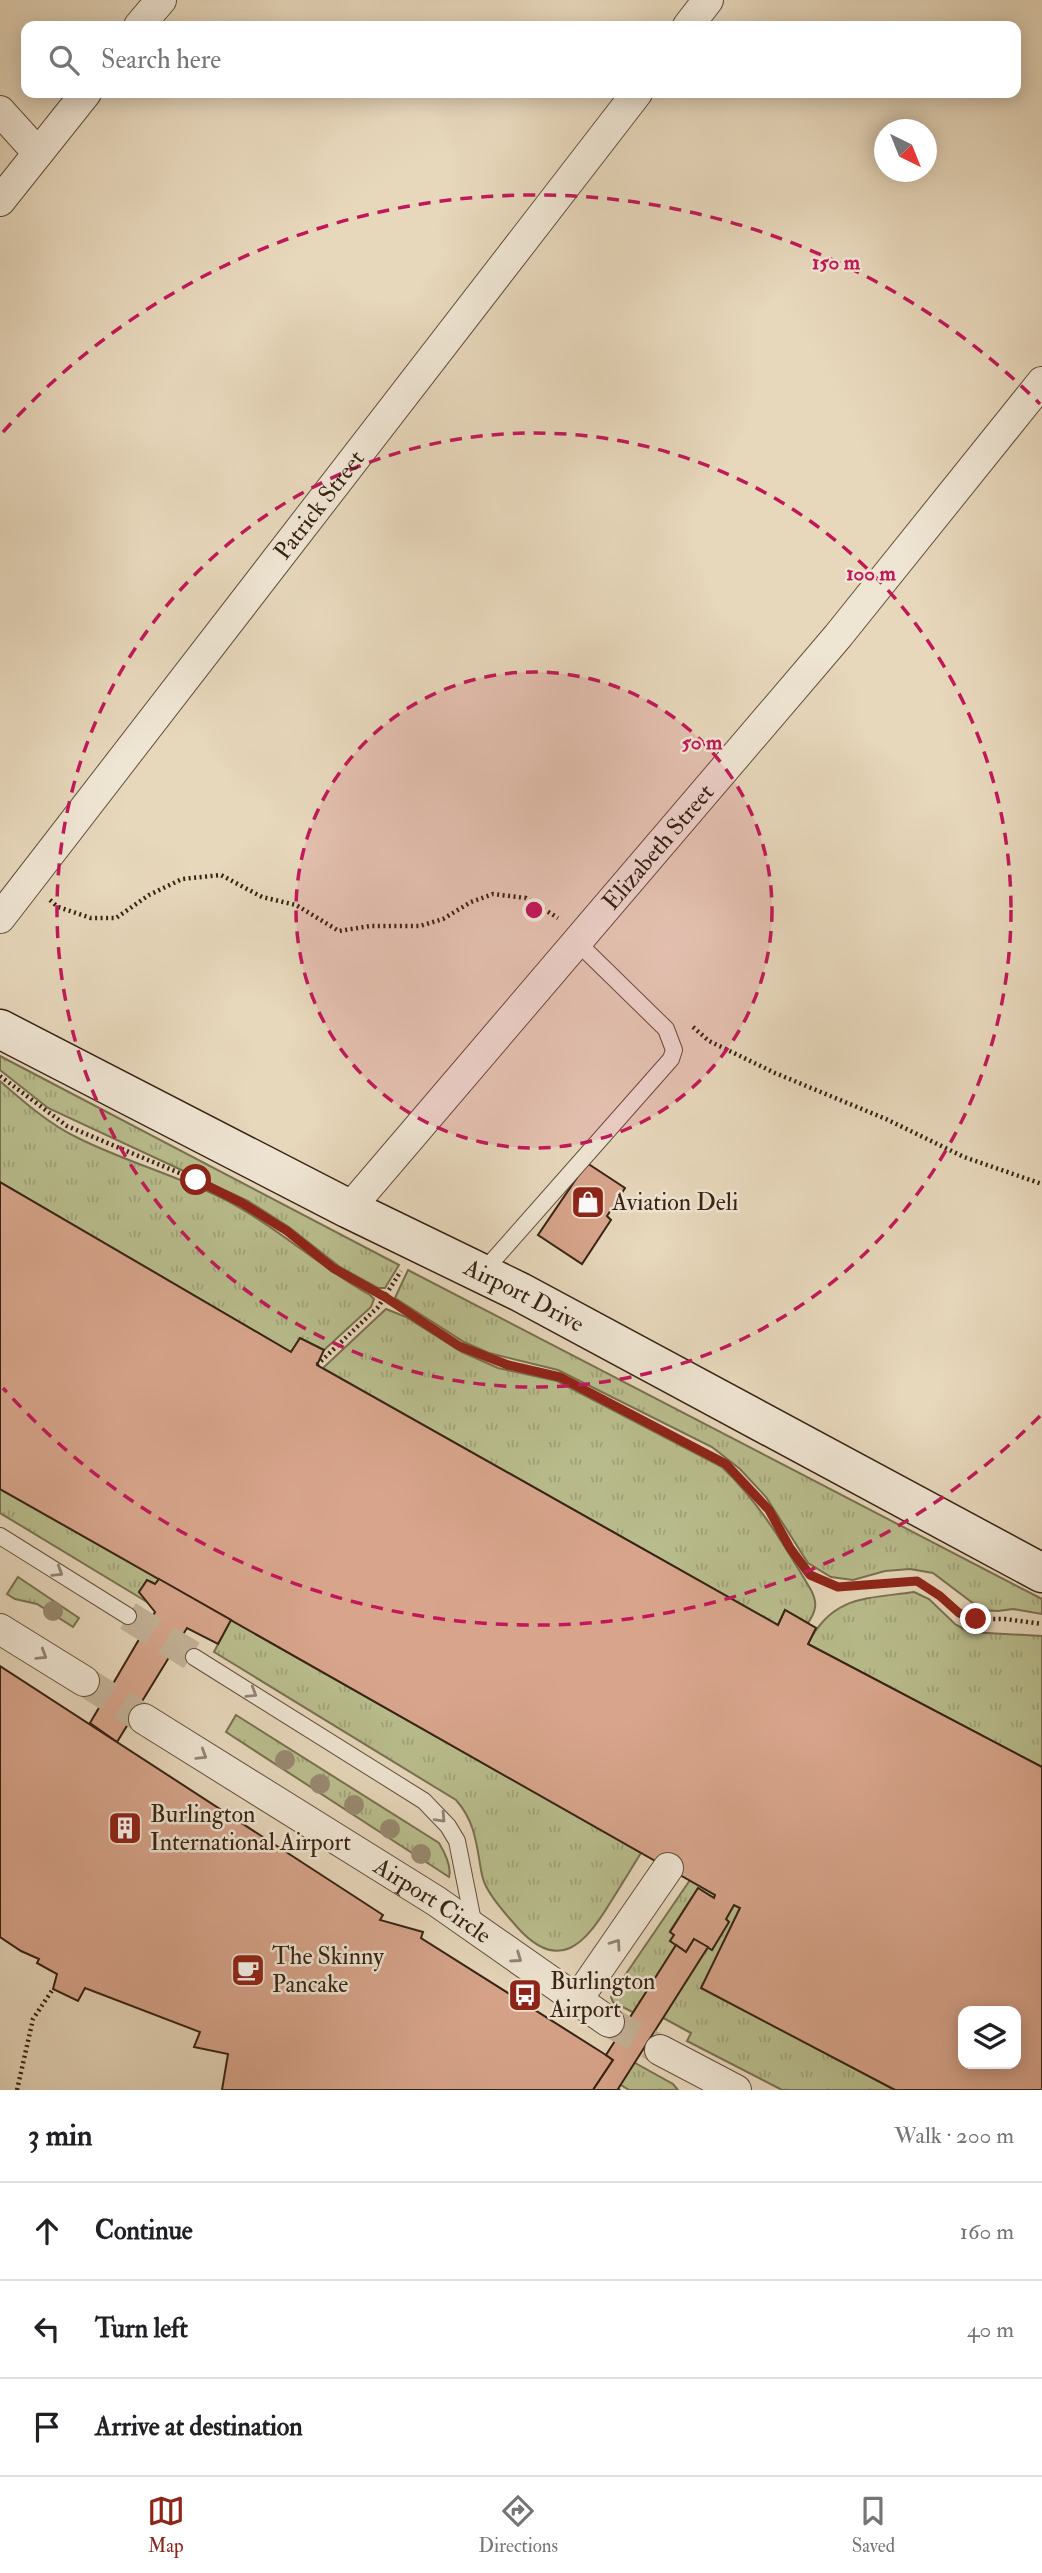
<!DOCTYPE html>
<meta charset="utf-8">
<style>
body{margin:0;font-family:"IM FELL Double Pica",serif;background:#f2f2f2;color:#202124}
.controls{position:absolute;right:21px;bottom:21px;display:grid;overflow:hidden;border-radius:14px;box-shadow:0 4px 18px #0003}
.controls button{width:63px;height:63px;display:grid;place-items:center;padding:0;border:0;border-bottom:2px solid #e0e0e0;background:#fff;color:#202124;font:35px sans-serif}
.compass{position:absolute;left:874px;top:119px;width:63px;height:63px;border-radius:50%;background:#fff;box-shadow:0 4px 18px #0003;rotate:137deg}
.stop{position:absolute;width:21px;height:21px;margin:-16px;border:5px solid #8f2418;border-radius:50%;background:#fff}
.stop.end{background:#8f2418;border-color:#fff;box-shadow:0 2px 7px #0008}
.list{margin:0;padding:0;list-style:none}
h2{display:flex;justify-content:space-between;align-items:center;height:91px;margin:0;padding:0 28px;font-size:30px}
h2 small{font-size:23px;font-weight:400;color:#757577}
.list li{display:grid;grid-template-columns:46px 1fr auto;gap:21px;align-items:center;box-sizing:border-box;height:98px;padding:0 28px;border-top:2px solid #e0e0e0}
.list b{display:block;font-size:26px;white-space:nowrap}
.list em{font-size:23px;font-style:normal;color:#757577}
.icon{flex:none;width:38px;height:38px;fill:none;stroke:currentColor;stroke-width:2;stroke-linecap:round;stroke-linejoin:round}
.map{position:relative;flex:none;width:1042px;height:2090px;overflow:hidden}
.search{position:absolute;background:#fff;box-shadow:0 4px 18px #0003;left:21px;right:21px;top:21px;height:77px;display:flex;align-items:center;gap:18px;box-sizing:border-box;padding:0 24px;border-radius:14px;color:#757577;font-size:26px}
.sheet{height:385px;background:#fff}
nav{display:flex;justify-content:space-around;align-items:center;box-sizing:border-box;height:98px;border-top:2px solid #e0e0e0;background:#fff;font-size:19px;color:#757577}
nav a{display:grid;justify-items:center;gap:4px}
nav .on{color:#8f2418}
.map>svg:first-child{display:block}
.grass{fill:url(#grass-tufts);stroke:#787050;stroke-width:2}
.building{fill:#d8a58c;stroke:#362213;stroke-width:2;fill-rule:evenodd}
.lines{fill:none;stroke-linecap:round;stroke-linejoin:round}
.minor-tunnel{stroke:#c4b399;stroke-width:30;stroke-dasharray:30 15;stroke-linecap:butt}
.service-casing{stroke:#624f3d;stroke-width:18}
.minor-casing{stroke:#624f3d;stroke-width:32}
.secondary-casing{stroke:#362213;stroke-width:41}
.path{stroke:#362213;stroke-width:4.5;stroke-dasharray:2 3.5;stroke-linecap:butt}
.service{stroke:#efe5d3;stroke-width:16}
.minor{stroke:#efe5d3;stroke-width:30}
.secondary{stroke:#efe5d3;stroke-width:38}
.tree{fill:#988970}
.oneway{stroke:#928473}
.route{stroke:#8f2418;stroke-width:9}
.ring{fill:none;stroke:#c2185b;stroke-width:3.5;stroke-dasharray:12 9}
.labels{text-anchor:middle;stroke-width:5;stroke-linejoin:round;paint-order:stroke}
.street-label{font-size:24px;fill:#362213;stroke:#efe5d3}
.poi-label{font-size:24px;fill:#362213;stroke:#efe5d3;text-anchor:start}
.centre{fill:#c2185b;stroke:#efe5d3;stroke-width:3.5}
.ring-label{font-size:21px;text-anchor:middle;font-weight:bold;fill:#c2185b;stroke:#efe5d3;stroke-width:5;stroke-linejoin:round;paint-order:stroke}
</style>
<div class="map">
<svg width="1042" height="2090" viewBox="0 0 1042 2090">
<defs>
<pattern id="grass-tufts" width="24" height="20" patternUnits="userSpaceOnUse" patternTransform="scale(1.75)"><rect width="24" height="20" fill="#b9bd8d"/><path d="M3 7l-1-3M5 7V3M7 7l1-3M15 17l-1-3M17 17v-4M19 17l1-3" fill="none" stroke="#a0a279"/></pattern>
</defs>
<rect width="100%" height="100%" fill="#e7d7bb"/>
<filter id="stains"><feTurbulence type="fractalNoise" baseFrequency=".00286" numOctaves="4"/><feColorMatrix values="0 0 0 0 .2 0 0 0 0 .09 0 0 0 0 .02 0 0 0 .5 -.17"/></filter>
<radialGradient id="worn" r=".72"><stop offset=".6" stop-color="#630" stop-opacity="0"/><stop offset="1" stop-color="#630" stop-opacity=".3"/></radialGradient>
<g class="grass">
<path d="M0 1056 399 1265 385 1288H378L340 1267 289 1227 248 1201 48 1108 0 1070Z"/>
<path d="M0 1081C24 1102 49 1124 78 1138 124 1161 175 1175 222 1198 275 1225 318 1266 370 1295L374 1299 371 1307 324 1350 300 1338 291 1352 0 1182Z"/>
<path d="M408 1270 1042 1599V1614L1013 1609 998 1611 982 1610 933 1573 910 1569 885 1571 853 1580 831 1577 808 1563 766 1497 740 1469 712 1447 558 1370 489 1353 464 1342 395 1298Z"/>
<path d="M386 1309 406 1317 462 1352 498 1368 557 1381 722 1467C759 1502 785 1546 811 1590 818 1603 816 1611 808 1623L785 1610 778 1625 323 1368Z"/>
<path d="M0 1489 159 1579 155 1584 147 1580 139 1592 152 1605 0 1513Z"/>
<path d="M18 1577 79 1618 73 1627 37 1604 15 1599 7 1594Z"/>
<path d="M914 1592 929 1599 955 1624 969 1632 1042 1636V1767L808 1644C832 1595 867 1599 914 1592Z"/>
<path d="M231 1620 641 1853C631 1869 621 1886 610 1903 585 1944 559 1974 517 1927 506 1914 492 1900 485 1884 482 1878 481 1870 480 1864 476 1839 473 1819 456 1800L214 1652Z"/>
<path d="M236 1715 439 1843C445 1853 452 1866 449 1877L226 1732Z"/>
<path d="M690 1880 715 1895 714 1898 698 1888 670 1931 674 1935 670 1941 686 1951 726 1919 734 1905 740 1908 702 1988 895 2090H782L687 2041 691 2033 647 2009 642 2017 613 2002 611 1997 615 1990Z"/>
<path d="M628 2059 673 2084 678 2090H629L613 2080Z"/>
</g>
<g class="building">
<path d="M587 1163 625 1188 607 1216 611 1220 582 1264 538 1235Z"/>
<path d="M0 1182 291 1352 300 1338 324 1350 317 1365 778 1625 785 1610 816 1628 808 1644 1042 1767V2090H895L701 1988 740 1908 734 1905 726 1919 729 1922 712 1950 694 1939 686 1952 670 1941 674 1935 670 1932 698 1888 714 1898 715 1895 0 1489ZM963 2011H1016V2064H963Z"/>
<path d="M159 1579 231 1620 218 1644 187 1628 117 1742 90 1723 155 1612 139 1592 147 1580 155 1584Z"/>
<path d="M0 1666 383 1915 380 1920 423 1932 421 1938 606 2055 613 2060 593 2090H222L228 2054 194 2047 200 2032 85 1988 78 2001 53 1989 57 1974 37 1963 39 1959 21 1951 0 1937Z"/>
<path d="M694 1939 708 1947 618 2089 620 2090H593L613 2060 606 2055 676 1945 686 1952Z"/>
</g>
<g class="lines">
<g class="minor-tunnel">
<path d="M128 1616 194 1657"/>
<path d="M84 1681 144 1719"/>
<path d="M609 2022 660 2050"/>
</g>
<g class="service-casing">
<g id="service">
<path d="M482 1273 671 1059 674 1050 666 1029 577 942"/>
<path d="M0 1536 128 1616"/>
<path d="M194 1657 424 1801 448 1826 457 1841 474 1926"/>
</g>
</g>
<g class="minor-casing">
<g id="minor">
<path d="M139 26 161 0"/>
<path d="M688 26 708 0"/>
<path d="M0 111 38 153"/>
<path d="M0 201 86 93"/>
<path id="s1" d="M0 918 637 93"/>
<path id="s2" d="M349 1209 838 636 1042 382"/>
<path d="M0 1629 84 1681"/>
<path id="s3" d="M144 1719 436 1901 609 2022"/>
<path d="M577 2000 668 1868"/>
<path d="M660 2050 736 2090"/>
</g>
</g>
<g class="secondary-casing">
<g id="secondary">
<path id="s4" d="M0 1029 349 1209 520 1292 1042 1573"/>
</g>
</g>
<g class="path">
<path d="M50 900 58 907 91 918H116L149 895 182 879 221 875 262 897 296 905 339 931 370 926H420L443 919 471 902 493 894 526 898 558 918"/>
<path d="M693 1027 709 1041 775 1073 886 1119 964 1157 1042 1184"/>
<path d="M0 1076 67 1126 196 1180 242 1203 287 1231 333 1268 385 1297 459 1346 507 1365 560 1377 726 1464 769 1510 790 1548 810 1575 838 1586 917 1581 940 1596 959 1613 976 1619H1005L1042 1624"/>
<path d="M317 1365 378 1307 401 1271"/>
<path d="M17 2090 33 2019 53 1989"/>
</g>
<use href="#service" class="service"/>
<use href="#minor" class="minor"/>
<use href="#secondary" class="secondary"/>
</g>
<g class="tree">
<circle cx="53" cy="1611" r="10"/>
<circle cx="285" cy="1760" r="10"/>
<circle cx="320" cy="1784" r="10"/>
<circle cx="354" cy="1805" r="10"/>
<circle cx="390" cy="1829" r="10"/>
<circle cx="421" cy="1854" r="10"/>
</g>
<defs><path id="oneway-chevron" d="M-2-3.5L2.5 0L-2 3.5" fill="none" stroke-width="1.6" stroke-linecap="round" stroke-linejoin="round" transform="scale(1.75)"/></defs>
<g class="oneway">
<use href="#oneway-chevron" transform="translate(58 1572) rotate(32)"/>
<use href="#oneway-chevron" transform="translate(42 1655) rotate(32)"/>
<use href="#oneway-chevron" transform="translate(252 1693) rotate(32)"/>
<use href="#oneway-chevron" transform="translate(202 1755) rotate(32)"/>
<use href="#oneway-chevron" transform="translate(441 1818) rotate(47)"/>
<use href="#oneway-chevron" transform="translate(616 1944) rotate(-55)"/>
<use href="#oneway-chevron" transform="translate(517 1958) rotate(35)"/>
</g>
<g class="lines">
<path class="route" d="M196 1180 242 1203 287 1231 333 1268 385 1297 459 1346 508 1365 560 1377 726 1464 769 1510 790 1548 810 1575 838 1587 917 1581 940 1596 959 1613 976 1619"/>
</g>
<circle cx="534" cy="910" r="238" fill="#c2185b" fill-opacity=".12"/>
<g class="ring">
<circle cx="534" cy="910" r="238"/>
<circle cx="534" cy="910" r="477"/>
<path d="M1040 1416A715 715 0 0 1 3 1388M3 432A715 715 0 0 1 1040 404"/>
</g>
<defs>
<g id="shop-square" transform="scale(1.75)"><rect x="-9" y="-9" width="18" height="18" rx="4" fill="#8f2418" stroke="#efe5d3"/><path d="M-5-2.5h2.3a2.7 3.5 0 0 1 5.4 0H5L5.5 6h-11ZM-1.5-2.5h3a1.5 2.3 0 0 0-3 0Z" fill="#fff"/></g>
<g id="building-square" transform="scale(1.75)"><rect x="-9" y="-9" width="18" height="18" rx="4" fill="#8f2418" stroke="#efe5d3"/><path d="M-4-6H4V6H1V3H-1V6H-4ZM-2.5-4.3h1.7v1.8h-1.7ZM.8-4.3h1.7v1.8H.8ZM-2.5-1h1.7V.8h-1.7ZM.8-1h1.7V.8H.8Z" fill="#fff"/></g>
<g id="cafe-square" transform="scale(1.75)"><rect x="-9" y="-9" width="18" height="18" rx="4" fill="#8f2418" stroke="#efe5d3"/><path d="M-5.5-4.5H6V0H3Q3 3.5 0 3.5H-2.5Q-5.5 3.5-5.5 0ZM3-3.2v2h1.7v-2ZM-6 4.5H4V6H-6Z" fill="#fff"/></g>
<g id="bus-square" transform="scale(1.75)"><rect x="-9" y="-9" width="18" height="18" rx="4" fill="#8f2418" stroke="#efe5d3"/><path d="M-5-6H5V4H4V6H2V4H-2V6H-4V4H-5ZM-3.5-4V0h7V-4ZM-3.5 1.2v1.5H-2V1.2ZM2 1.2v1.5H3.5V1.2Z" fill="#fff"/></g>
</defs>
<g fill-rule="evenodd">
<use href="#shop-square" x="588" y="1202"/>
<use href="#building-square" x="125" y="1828"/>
<use href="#cafe-square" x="248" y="1970"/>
<use href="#bus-square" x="525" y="1995"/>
</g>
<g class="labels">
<g class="street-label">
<text dy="8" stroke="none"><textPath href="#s1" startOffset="522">Patrick Street</textPath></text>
<text dy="8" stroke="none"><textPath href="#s2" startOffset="476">Elizabeth Street</textPath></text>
<text dy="8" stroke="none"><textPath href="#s4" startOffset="588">Airport Drive</textPath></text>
<text dy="8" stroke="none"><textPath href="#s3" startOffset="341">Airport Circle</textPath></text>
</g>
<g class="poi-label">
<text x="612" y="1210">Aviation Deli</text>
<text x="150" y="1822">Burlington<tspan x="150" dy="28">International Airport</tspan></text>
<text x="272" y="1964">The Skinny<tspan x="272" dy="28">Pancake</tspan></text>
<text x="550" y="1989">Burlington<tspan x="550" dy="28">Airport</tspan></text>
</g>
</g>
<circle cx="534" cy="910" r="10" class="centre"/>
<g class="ring-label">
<text x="836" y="269">150 m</text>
<text x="871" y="580">100 m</text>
<text x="702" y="749">50 m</text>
</g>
<rect width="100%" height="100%" filter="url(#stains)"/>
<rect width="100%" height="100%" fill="url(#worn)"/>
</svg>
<div class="controls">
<button><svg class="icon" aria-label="layers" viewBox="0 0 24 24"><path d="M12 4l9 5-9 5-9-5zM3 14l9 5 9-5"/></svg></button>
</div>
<svg class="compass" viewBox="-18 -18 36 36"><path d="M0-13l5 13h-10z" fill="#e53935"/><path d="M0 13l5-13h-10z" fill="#757577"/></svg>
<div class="stop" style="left:196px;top:1180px"></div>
<div class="stop end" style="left:976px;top:1619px"></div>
<div class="search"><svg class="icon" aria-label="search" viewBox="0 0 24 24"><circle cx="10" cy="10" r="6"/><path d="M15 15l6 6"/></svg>Search here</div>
</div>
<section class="sheet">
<h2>3 min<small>Walk · 200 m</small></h2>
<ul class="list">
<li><svg class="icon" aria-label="ahead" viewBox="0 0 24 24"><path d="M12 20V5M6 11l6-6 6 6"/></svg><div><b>Continue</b></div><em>160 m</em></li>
<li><svg class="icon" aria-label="left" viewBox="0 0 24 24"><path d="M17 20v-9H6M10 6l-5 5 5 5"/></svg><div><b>Turn left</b></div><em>40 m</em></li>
<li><svg class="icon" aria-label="arrive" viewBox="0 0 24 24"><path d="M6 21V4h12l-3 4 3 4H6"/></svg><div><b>Arrive at destination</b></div></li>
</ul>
</section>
<nav>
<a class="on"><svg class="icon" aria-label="map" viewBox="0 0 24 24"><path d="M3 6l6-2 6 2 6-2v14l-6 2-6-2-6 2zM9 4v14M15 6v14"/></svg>Map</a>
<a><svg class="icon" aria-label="directions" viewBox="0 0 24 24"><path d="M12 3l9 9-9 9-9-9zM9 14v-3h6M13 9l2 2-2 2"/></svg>Directions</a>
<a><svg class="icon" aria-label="saved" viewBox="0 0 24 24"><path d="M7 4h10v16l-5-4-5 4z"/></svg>Saved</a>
</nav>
